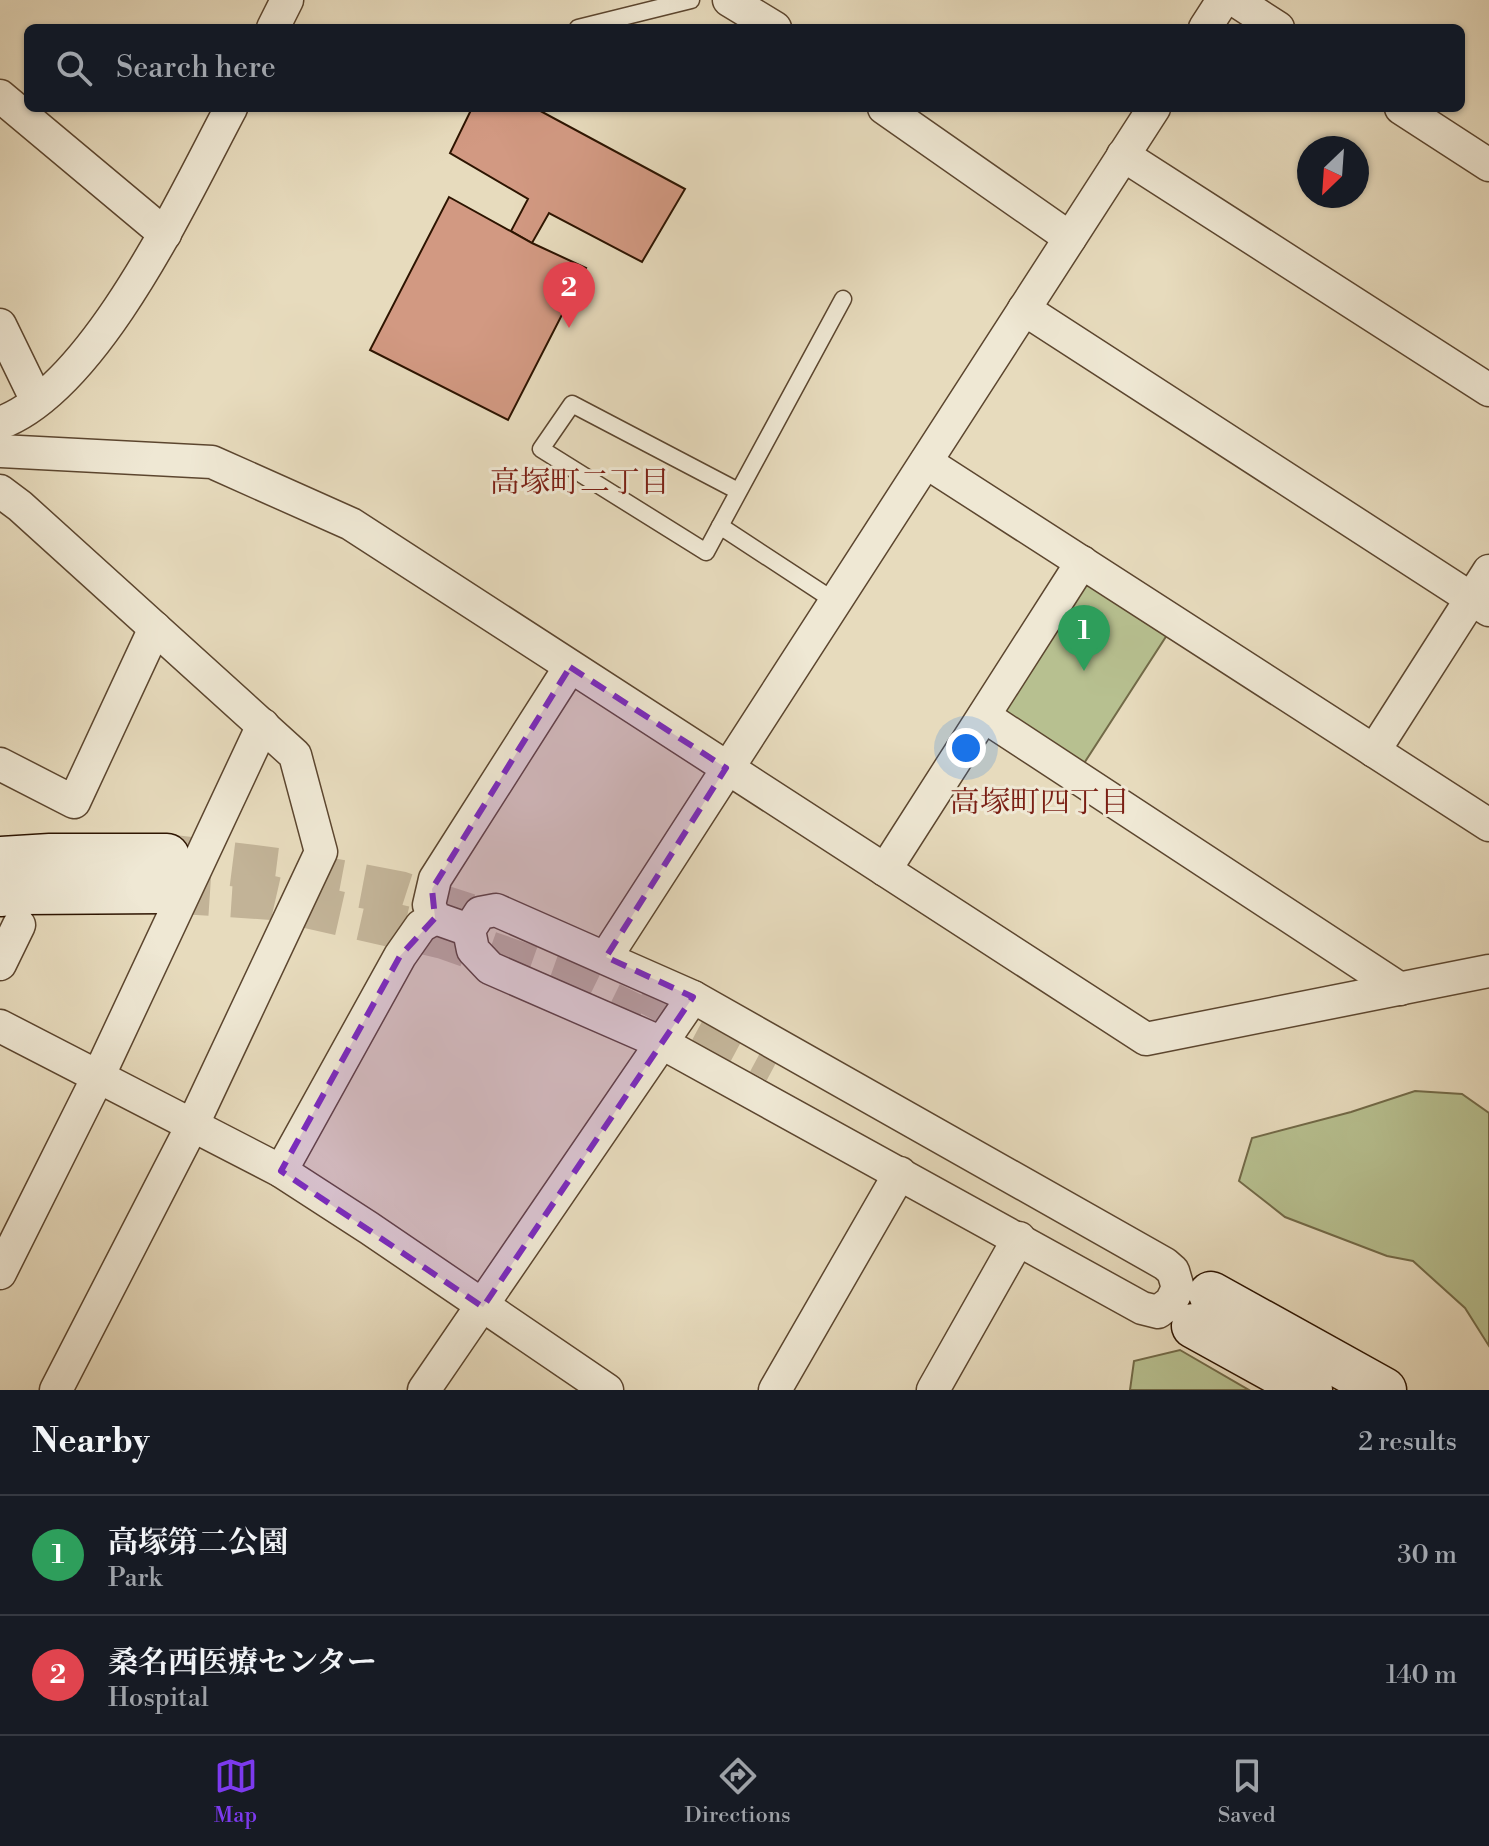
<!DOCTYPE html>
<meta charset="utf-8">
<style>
body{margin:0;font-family:"Libre Bodoni","Noto Serif JP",serif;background:#242831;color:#f1f3f6}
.compass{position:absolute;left:1297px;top:136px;width:72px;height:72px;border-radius:50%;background:#171b24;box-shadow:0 2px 6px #0004;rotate:205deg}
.you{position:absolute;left:966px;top:748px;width:28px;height:28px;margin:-20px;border:6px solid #fff;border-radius:50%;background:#1a73e8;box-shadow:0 0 0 12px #1a73e833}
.badge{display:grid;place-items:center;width:52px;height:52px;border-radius:50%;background:#7c3aed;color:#fff;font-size:26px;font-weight:700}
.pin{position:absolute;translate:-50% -66px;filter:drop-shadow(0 2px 4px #0008)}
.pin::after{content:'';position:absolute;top:42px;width:28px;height:24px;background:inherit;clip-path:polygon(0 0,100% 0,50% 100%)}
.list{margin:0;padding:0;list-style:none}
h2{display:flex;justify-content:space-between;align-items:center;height:104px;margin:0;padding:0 32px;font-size:34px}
h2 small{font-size:26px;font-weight:400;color:#9ea1a6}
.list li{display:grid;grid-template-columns:52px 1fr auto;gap:24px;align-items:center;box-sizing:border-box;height:120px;padding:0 32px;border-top:2px solid #363941}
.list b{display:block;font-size:30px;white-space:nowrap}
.list p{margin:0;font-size:26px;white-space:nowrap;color:#9ea1a6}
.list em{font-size:26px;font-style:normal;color:#9ea1a6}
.icon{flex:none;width:44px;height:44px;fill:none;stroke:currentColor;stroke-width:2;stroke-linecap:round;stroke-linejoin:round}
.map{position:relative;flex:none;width:1489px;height:1390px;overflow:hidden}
.search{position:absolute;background:#171b24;box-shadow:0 2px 6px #0004;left:24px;right:24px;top:24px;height:88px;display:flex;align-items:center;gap:20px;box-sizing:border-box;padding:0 28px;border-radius:12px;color:#9ea1a6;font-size:30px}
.sheet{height:344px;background:#171b24}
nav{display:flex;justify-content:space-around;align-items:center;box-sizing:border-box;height:112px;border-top:2px solid #363941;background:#171b24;font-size:22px;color:#9ea1a6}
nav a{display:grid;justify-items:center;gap:4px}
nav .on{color:#7c3aed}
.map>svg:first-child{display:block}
.green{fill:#b7c090;stroke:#726a48;stroke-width:2}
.building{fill:#d29982;stroke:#2d1400;stroke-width:2}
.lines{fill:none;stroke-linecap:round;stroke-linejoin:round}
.secondary-tunnel{stroke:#c2b397;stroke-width:44;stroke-dasharray:44 22;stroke-linecap:butt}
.service-casing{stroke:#5c462f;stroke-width:19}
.minor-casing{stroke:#5c462f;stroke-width:35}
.secondary-casing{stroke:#2d1400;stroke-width:47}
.service{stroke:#efe8d4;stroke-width:16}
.minor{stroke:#efe8d4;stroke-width:32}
.secondary{stroke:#efe8d4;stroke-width:44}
.marked{fill:#7b2cbf;fill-opacity:0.2;stroke:#7b2cbf;stroke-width:6;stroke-dasharray:16 10;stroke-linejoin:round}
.labels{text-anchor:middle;stroke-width:6;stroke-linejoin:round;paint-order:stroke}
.neighbourhood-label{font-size:30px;fill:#7a1f14;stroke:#efe8d4}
</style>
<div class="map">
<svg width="1489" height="1390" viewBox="0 0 1489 1390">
<rect width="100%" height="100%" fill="#e7dbbd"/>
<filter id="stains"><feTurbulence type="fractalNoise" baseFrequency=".0025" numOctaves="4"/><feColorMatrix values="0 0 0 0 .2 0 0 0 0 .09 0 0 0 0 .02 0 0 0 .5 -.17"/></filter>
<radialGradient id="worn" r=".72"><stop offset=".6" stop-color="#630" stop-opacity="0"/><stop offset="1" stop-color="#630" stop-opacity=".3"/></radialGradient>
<g class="green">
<path d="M1093 585 1167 635 1081 768 1004 721 1002 708 1079 587Z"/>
<path d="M1415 1091 1462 1094 1489 1113V1346L1465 1308 1413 1261 1387 1256 1285 1217 1239 1181 1252 1138 1351 1112Z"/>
<path d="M1180 1350 1249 1390H1130L1134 1361Z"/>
</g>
<g class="building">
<path d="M472 108H535L685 189 642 262 549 213 532 243 511 231 528 199 450 153Z"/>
<path d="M449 197 532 243 586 268 508 420 370 350Z"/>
</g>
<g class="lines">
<g class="secondary-tunnel">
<path d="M167 856 278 870 399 893 470 916"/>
<path d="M166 891 272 898 444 937 551 975 639 1018"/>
<path d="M644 990 777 1061"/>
</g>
<g class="service-casing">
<g id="service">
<path d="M578 28 691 0"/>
<path d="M738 491 572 404 541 449 706 552 720 526 836 602"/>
<path d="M720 526 843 299"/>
</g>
</g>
<g class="minor-casing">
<g id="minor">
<path d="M729 0 775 28"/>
<path d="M1235 0 1278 28"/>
<path d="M273 28 287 0"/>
<path d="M1205 28 1223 0"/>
<path d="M0 96 165 234"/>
<path d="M884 108 1070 238"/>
<path d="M1401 108 1489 165"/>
<path d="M1123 155 1489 390"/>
<path d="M1024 309 1489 610"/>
<path d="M0 325 37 401"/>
<path d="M0 423C96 388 184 196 231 108"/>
<path d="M0 451 212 462 351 524 1146 1039 1489 971"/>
<path d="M926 462 1489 825"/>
<path d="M0 491 20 506 295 755 321 852 192 1126 56 1390"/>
<path d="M984 716 1400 989"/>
<path d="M1374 751 1489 571"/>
<path d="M0 764 74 802 155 628"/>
<path d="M885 870 1082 562"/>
<path d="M496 910 693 997 1165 1264 1173 1271 1178 1288 1171 1302 1158 1312 1142 1308 662 1043 490 968 473 950 469 930 480 913Z"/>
<path d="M469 930 435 918 429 905 435 879 570 667"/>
<path d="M606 957 1154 108"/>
<path d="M0 964 19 925"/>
<path d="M0 1026 281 1171 369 1228 607 1390"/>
<path d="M281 1171 400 956 421 926 435 918"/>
<path d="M0 1273 98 1077 263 725"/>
<path d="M424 1390 693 997"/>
<path d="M775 1390 900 1173"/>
<path d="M933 1390 1019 1238"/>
</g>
</g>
<g class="secondary-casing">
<g id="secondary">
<path d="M0 859 50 856H167"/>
<path d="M0 894 21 892 166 891"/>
<path d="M1211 1294 1384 1390"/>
<path d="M1194 1326 1310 1390"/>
</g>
</g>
<use href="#service" class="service"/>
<use href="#minor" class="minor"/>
<use href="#secondary" class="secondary"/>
</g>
<path class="marked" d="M570 667 726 768 606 957 693 997 483 1307 281 1171 400 956 435 918 432 889Z"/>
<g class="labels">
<g class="neighbourhood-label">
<text x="580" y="492">高塚町二丁目</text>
<text x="1040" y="812">高塚町四丁目</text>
</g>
</g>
<rect width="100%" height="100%" filter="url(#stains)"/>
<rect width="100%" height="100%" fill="url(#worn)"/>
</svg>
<svg class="compass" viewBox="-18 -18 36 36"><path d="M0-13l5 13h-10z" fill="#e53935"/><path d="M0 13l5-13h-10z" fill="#9ea1a6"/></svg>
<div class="you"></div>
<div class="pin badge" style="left:1084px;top:671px;background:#2e9e5b">1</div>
<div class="pin badge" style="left:569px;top:328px;background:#e0444e">2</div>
<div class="search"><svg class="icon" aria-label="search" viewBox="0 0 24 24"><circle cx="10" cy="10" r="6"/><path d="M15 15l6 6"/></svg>Search here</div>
</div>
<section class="sheet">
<h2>Nearby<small>2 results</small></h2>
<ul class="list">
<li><span class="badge" style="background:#2e9e5b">1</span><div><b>高塚第二公園</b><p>Park</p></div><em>30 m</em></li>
<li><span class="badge" style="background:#e0444e">2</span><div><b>桑名西医療センター</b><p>Hospital</p></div><em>140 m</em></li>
</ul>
</section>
<nav>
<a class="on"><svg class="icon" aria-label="map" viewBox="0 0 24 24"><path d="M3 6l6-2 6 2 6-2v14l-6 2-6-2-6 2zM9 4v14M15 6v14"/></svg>Map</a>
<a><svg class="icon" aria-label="directions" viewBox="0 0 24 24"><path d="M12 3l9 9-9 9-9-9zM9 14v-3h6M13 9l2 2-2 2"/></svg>Directions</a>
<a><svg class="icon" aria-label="saved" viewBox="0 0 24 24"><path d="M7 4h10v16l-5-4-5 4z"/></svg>Saved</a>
</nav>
